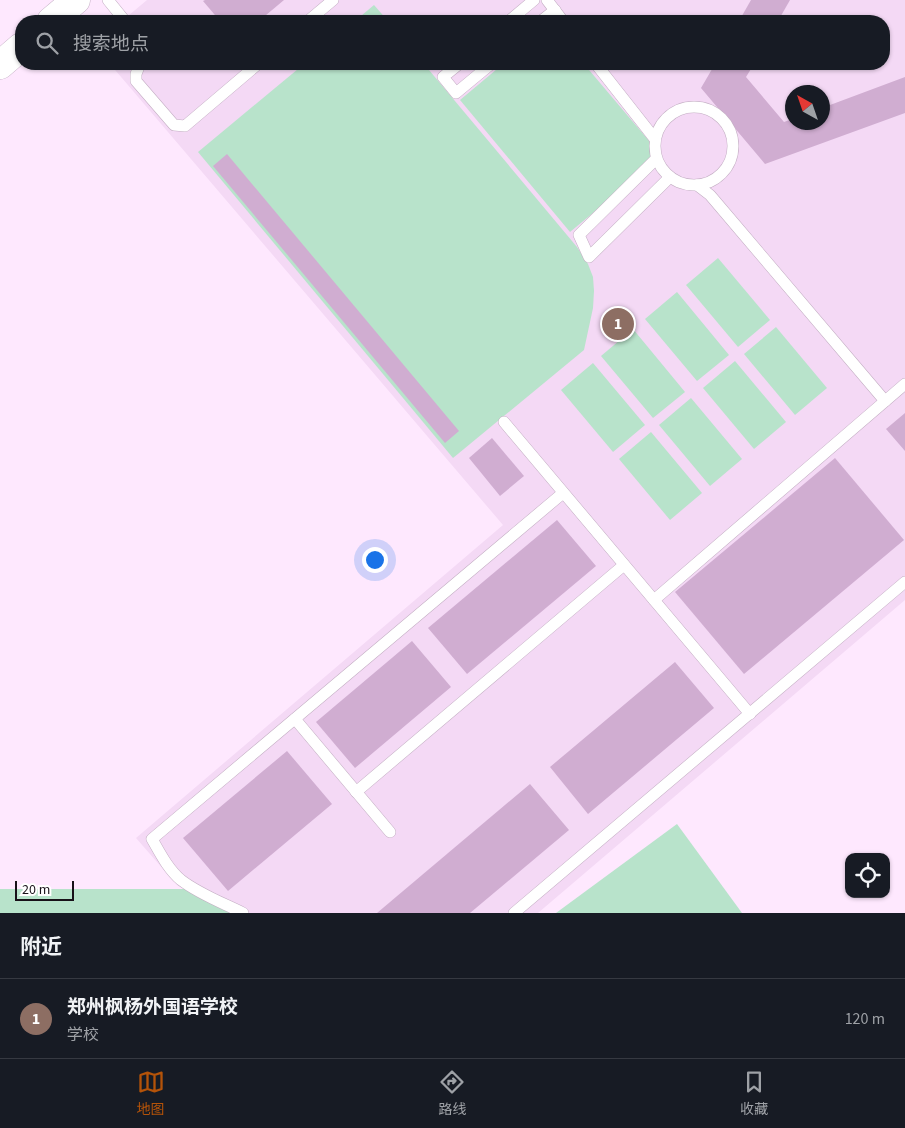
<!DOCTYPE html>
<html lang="zh">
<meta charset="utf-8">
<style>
body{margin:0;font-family:"Source Sans 3","Noto Sans SC",sans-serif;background:#242831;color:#f1f3f6}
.controls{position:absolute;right:15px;bottom:15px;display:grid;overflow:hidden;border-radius:10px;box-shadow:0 1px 4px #0004}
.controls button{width:45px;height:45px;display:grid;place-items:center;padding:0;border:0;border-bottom:1px solid #363941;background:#171b24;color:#f1f3f6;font:25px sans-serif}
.compass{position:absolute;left:785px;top:85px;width:45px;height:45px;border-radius:50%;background:#171b24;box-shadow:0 1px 4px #0004;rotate:320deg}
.scale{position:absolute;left:15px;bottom:12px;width:59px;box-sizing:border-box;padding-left:5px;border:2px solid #181119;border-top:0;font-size:14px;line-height:18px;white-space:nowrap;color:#181119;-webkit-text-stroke:4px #fff;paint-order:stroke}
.you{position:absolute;left:374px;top:559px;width:18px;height:18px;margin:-12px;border:4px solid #fff;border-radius:50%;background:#1a73e8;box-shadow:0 0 0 8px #1a73e833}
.badge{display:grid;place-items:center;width:32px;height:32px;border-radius:50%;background:#b45309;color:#fff;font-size:16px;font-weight:700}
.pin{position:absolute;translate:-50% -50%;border:2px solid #fff;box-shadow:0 1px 5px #0006}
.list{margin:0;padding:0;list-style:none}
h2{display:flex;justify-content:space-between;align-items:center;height:65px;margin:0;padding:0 20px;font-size:21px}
h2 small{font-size:16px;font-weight:400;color:#9ea1a6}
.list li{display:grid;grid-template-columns:32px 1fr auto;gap:15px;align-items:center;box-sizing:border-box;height:80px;padding:0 20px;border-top:1px solid #363941}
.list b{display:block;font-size:19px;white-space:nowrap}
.list p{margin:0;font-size:16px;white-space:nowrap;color:#9ea1a6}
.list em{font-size:16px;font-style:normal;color:#9ea1a6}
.icon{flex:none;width:28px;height:28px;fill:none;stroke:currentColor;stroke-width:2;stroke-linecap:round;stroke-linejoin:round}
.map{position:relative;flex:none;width:905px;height:913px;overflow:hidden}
.search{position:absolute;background:#171b24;box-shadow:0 1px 4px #0004;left:15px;right:15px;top:15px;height:55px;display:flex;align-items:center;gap:12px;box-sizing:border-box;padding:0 18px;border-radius:20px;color:#9ea1a6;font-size:19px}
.sheet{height:145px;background:#171b24}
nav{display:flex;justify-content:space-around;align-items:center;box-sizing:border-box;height:70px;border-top:1px solid #363941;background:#171b24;font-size:14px;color:#9ea1a6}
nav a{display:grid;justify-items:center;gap:2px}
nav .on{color:#b45309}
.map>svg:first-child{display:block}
.built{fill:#f4d9f5;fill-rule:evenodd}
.green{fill:#b8e3cb}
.building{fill:#d0add1}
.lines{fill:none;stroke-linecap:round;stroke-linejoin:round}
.service-casing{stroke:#c3aec3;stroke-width:12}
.tertiary-casing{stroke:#c3aec3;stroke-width:29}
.service{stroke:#fff;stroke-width:11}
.tertiary{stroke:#fff;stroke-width:28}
</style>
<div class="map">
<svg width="905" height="913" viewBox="0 0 905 913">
<rect width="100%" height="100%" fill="#fee8fe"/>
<path class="built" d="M147 0H905V600L538 913H229L177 885 136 838 503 525 110 64H884V21H122ZM792 92H822V122H792Z"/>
<g class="green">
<path d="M374 5 388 21H355Z"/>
<path d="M304 64H424L577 247 588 264 593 277 594 291 593 308 584 350 453 458 198 152Z"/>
<path d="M503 64H584L650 142 651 165 570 232 460 100Z"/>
<path d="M718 258 770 320 738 347 686 285Z"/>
<path d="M677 292 729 355 697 381 645 319Z"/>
<path d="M776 327 827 388 795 415 744 354Z"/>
<path d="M633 329 685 392 653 418 601 356Z"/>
<path d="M735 361 786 422 754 449 703 388Z"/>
<path d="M593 363 645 425 613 452 561 390Z"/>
<path d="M691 398 742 459 710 486 659 425Z"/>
<path d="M651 432 702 493 670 520 619 459Z"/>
<path d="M677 824 742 913H556Z"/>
<path d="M0 889H195L238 913H0Z"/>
</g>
<g class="building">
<path d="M205 0H284L259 21H220L203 1Z"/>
<path d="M751 0H790L778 21H739Z"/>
<path d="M715 64H754L746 77 784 122 792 119V122H822V108L905 77V113L765 164 701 88Z"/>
<path d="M227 154 459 431 445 443 213 166Z"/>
<path d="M905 413V451L886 429Z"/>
<path d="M492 438 524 476 500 496 469 458Z"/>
<path d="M835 458 904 540 744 674 675 592Z"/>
<path d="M557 520 596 566 467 674 428 628Z"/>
<path d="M412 641 451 687 355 768 316 722Z"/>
<path d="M675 662 714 708 588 814 550 767Z"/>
<path d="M287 751 332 804 228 891 183 838Z"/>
<path d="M530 784 569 830 470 913H377Z"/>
</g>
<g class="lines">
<g class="service-casing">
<g id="service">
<path d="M108 0 125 21"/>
<path d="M547 0 563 21"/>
<path d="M308 21 333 0"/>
<path d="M509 21 534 0"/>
<path d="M541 21 555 10"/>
<path d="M140 64 136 74V81L174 125 185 126 258 64"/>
<path d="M459 64 443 77 456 93 491 64"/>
<path d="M596 64 655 139"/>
<circle cx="694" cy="146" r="39"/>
<path d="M656 159 579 235 589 257 670 177"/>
<path d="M697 185 710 195 885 401"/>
<path d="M504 422 750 714"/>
<path d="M654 600 905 384"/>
<path d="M295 719 390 832"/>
<path d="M356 792 624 565"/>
<path d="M243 913C223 903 199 894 181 880 168 869 160 853 152 839L563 493"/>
<path d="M514 913 905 582"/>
</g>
</g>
<g class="tertiary-casing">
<g id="tertiary">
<path d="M51 21 76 0"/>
<path d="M0 65 21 47"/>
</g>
</g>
<use href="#service" class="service"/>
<use href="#tertiary" class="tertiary"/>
</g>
</svg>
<div class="controls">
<button><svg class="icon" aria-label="locate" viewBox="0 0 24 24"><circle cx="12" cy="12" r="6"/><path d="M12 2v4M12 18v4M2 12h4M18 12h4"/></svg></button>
</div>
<svg class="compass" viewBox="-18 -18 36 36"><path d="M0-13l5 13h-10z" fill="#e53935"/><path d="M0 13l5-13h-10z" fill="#9ea1a6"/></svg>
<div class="scale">20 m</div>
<div class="you"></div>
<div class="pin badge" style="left:618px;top:324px;background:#8d6e63">1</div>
<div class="search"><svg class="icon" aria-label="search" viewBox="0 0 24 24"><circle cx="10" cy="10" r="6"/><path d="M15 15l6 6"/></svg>搜索地点</div>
</div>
<section class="sheet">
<h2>附近<small></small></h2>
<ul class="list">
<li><span class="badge" style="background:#8d6e63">1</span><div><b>郑州枫杨外国语学校</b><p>学校</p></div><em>120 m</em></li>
</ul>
</section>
<nav>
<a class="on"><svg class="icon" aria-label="map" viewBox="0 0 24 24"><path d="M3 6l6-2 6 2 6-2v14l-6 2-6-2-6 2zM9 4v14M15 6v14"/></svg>地图</a>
<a><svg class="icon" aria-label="directions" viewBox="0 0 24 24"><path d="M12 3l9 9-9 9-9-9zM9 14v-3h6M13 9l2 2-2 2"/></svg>路线</a>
<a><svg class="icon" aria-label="saved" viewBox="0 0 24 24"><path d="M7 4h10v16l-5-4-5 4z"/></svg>收藏</a>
</nav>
